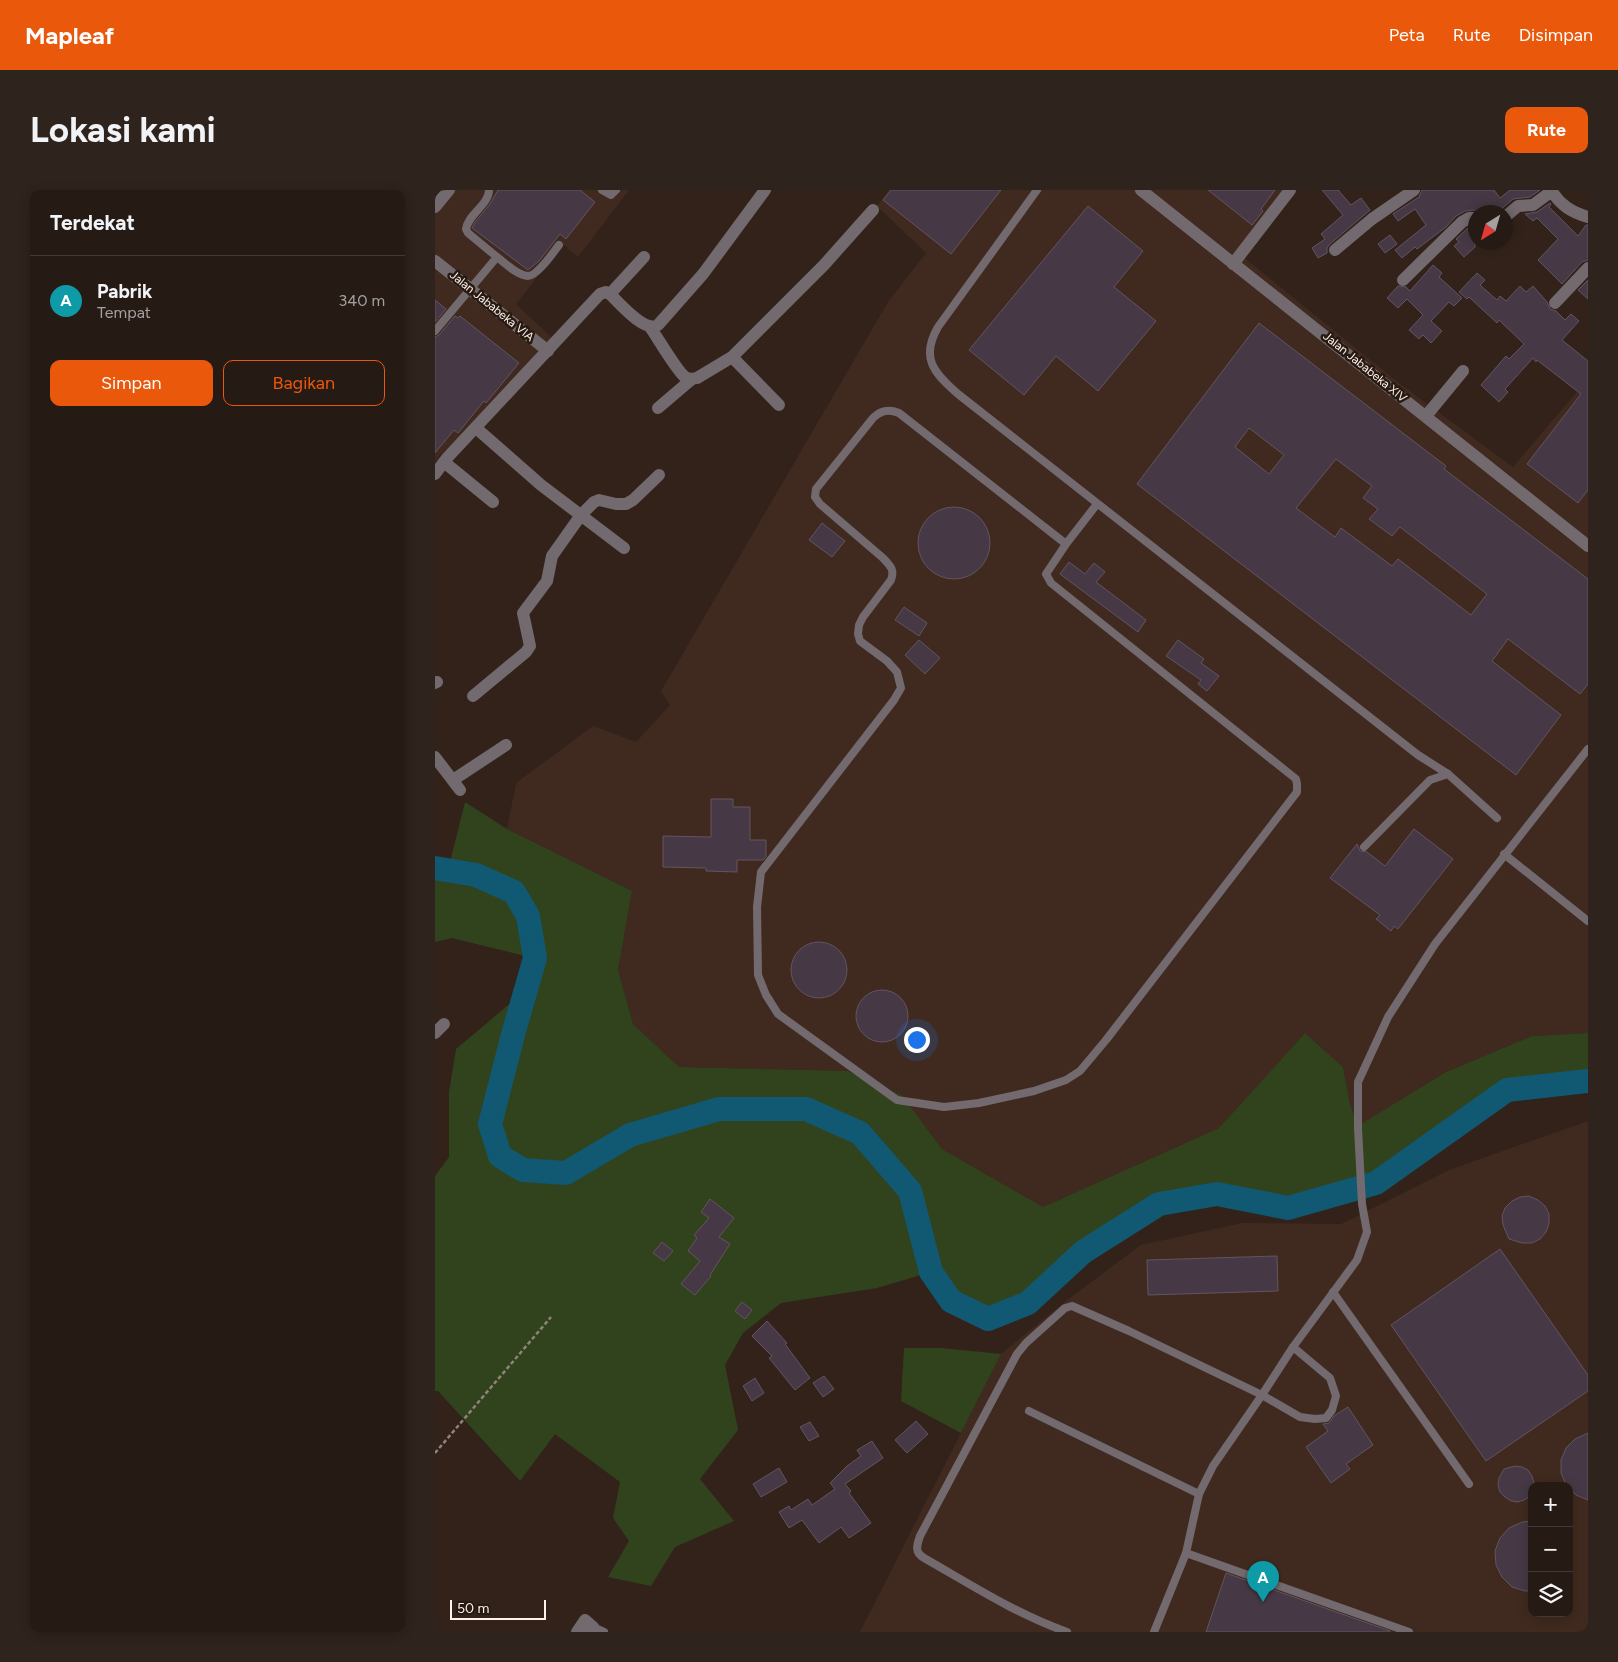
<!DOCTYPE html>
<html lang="id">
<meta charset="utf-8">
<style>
body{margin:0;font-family:Figtree,sans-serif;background:#2e231d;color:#f1f3f6}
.controls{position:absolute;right:15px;bottom:15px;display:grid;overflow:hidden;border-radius:10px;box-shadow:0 2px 12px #0003}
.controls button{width:45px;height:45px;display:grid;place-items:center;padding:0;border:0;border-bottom:1px solid #423834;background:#261a14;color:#f1f3f6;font:25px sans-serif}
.compass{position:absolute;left:1033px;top:15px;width:45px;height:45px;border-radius:50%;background:#261a14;box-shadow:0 2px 12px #0003;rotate:217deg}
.scale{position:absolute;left:15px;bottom:12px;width:96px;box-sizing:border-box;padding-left:5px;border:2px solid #fdf2ed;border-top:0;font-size:14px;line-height:18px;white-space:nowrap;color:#fdf2ed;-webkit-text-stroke:4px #281911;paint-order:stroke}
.you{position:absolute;left:481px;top:849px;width:18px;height:18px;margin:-12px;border:4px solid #fff;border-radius:50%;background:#1a73e8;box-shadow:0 0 0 8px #1a73e833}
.badge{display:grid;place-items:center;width:32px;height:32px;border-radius:50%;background:#ea580c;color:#fff;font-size:16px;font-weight:700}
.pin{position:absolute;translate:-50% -41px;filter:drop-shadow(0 1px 2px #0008)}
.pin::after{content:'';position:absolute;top:26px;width:18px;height:15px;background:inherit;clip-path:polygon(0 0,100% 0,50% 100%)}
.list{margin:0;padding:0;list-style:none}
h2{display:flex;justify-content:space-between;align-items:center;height:65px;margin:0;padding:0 20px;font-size:21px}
h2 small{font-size:16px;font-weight:400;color:#a4a1a0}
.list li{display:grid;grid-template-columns:32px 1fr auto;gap:15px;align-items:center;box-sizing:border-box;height:90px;padding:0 20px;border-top:1px solid #423834}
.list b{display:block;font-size:19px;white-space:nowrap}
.list p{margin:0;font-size:16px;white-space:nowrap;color:#a4a1a0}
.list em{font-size:16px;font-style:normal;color:#a4a1a0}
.actions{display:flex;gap:10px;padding:15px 20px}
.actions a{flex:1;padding:11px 0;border:1px solid #ea580c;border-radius:10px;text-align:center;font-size:18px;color:#ea580c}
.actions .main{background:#ea580c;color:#fff}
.icon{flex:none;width:28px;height:28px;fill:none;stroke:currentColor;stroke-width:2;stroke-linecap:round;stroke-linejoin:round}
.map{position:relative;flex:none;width:1153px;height:1442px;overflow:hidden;border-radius:10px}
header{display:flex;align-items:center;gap:30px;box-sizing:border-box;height:70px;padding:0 25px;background:#ea580c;color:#fff}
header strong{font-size:24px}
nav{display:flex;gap:28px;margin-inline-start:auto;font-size:18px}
.intro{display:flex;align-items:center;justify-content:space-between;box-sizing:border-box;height:120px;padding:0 30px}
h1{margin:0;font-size:35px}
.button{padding:12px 22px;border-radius:10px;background:#ea580c;color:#fff;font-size:18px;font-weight:700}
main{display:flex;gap:30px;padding:0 30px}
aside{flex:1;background:#261a14;border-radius:10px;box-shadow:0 2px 12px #0003}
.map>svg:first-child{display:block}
.built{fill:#402a1f;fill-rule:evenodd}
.green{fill:#31431c}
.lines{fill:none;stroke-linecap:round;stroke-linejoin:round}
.river{stroke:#115873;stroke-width:24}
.building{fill:#463945;stroke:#625461;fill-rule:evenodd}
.path{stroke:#90837c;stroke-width:2.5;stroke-dasharray:4 2.5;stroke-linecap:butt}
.lane{stroke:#726a6f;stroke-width:8}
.street{stroke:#726a6f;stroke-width:12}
.labels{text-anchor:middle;stroke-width:5;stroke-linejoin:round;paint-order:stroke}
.street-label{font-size:12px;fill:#fdf2ed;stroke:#281911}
</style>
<header>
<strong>Mapleaf</strong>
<nav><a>Peta</a><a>Rute</a><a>Disimpan</a></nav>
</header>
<div class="intro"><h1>Lokasi kami</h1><a class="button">Rute</a></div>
<main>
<aside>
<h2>Terdekat<small></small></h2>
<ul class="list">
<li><span class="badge" style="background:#0f9aa8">A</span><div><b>Pabrik</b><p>Tempat</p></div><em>340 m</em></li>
</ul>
<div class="actions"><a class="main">Simpan</a><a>Bagikan</a></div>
</aside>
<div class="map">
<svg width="1153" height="1442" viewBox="0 0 1153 1442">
<rect width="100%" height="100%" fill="#32221a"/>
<g class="built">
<path d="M0 0H194L143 67 128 54 81 114 117 148 24 249 5 265 0 272Z"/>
<path d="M454 0H848L802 62 965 194 1078 277 1153 189V843L1097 846 1011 882 923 937 915 914 908 877 870 843 784 938 608 1017 507 959 467 905 414 881 244 877 198 834 183 780 197 701 72 639 81 593 158 536 201 552 235 515 226 501 453 112 491 63 442 16Z"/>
<path d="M1153 931V1442H425L566 1164 632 1110 706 1055 807 1033 906 1034 1014 980ZM1097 1296H1134V1423H1097Z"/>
</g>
<g class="green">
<path d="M30 612 72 639 197 701 183 780 198 834 244 877 413 881 467 905 507 959 608 1017 784 938 870 843 908 877 915 914 923 936 1011 882 1097 846 1153 843V891L1072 900 941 993 853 1018 782 1004 724 1014 648 1062 593 1113 553 1129 516 1111 496 1082 442 1098 346 1113 308 1143 290 1175 303 1240 265 1289 299 1331 240 1357 216 1396 173 1387 194 1351 178 1328 185 1292 120 1244 85 1291 3 1201H0V986L14 967V902L21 859 90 801 99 768 17 748 0 752V678L13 680Z"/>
<path d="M469 1158H506L566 1164 526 1243 466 1211Z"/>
</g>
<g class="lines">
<path class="river" d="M0 678 41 685 79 702 93 726 100 768 79 841 55 934 65 966 88 980 131 983 195 945 284 919H371L425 943 475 1001 496 1082 516 1111 553 1129 593 1113 648 1062 724 1014 782 1004 853 1018 941 993 1072 900 1153 891"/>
</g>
<g class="building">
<path d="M63 0H145L160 12 131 49 125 44 104 71 93 80 37 38 40 32 55 14Z"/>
<path d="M456 0H566L516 64 448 10Z"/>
<path d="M773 0H840L826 19 828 21 817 35Z"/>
<path d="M887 0H903L916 15 926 8 935 20 895 54 892 58V63L883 68 877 58 890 49 886 44 908 25Z"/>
<path d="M987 0H1059L1065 8 1075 0H1105L1095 7 1078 9 1063 22H1046L1040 20 1030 21 1021 26 1011 37 982 59 980 57 967 68 960 60 991 35 980 19 963 31 958 24 984 7Z"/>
<path d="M1115 13 1116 14 1114 17 1143 46 1151 35H1153V70L1147 72 1127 94 1103 70 1123 49 1102 28 1098 31 1090 24 1102 22Z"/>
<path d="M653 16 708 61 679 97 721 131 663 201 621 166 589 205 534 160Z"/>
<path d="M1034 37 1040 45V57L1029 67 1019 56 1024 52 1021 49Z"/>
<path d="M955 45 962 54 950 63 943 54Z"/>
<path d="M998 75 1007 83 1004 87 1027 108 1019 116 1014 112 996 131 1007 141 996 153 988 145 984 149 974 140 988 125 972 109 963 118 952 108 963 96 971 97 975 101Z"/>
<path d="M1042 83 1050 90 1045 95 1062 110 1065 106 1071 111 1085 96 1091 102 1098 96 1112 112 1115 119 1121 121 1130 130 1136 124 1144 131 1127 150 1153 171V300L1143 313 1092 274 1146 204 1102 170 1101 172 1098 168 1070 199 1073 202 1064 212 1046 195 1071 166 1074 169 1089 154 1064 130 1062 133 1034 107 1032 109 1024 102Z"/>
<path d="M1153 90V109L1143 100Z"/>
<path d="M0 110 11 119 0 132Z"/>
<path d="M20 126 23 128 25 126 84 173 51 213 49 211 23 243 19 240 0 263V147L4 145Z"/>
<path d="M824 133 1011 276 1009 279 1153 389V494L1145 504 1073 449 1057 471 1126 525 1081 585 702 294ZM814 238 849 265 834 284 800 257ZM901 269 937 296 928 308 943 319 934 329 957 346 965 337 1052 404 1036 425 963 369 957 376 906 338 900 347 861 318Z"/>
<circle cx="519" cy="353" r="36"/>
<path d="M387 333 410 351 397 367 374 350Z"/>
<path d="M634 372 650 384 659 373 670 382 661 392 711 430 703 442 625 384Z"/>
<path d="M469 417 492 433 484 446 460 430Z"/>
<path d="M484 450 505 468 490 484 470 465Z"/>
<path d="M743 450 769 469 766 473 784 486 772 501 763 494 766 490 731 466Z"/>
<path d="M276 609H298V617H315V650H331V667L328 670H302V682L271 681V678L228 677V646L276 647Z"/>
<path d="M979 639 1018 669 963 739 959 736 956 741 941 729 945 725 895 688 922 654 925 661 932 662 950 676Z"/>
<circle cx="384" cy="780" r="28"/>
<circle cx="447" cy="826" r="26"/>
<path d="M1094 1006 1103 1010 1110 1016 1114 1024V1034L1111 1042 1105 1049 1097 1053H1087L1074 1049 1068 1035 1067 1026 1070 1018 1077 1011 1085 1007Z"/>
<path d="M275 1009 299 1028 284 1047 295 1054 275 1085 276 1086 260 1105 246 1094 265 1071 253 1061 262 1048 259 1045 274 1028 266 1022Z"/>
<path d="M227 1052 238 1061 229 1071 218 1063Z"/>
<path d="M1065 1059 1153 1185V1201L1051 1271 956 1135Z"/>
<path d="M842 1066 843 1101 713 1105 712 1070Z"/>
<path d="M307 1112 317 1120 310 1129 300 1121Z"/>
<path d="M332 1131 352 1153 350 1154 375 1188 360 1200 334 1168 337 1166 317 1146Z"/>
<path d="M389 1186 399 1199 388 1207 378 1193Z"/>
<path d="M320 1188 329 1203 317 1211 308 1196Z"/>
<path d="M913 1217 938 1255 911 1274 915 1279 896 1293 871 1257 893 1241 888 1234 894 1233 899 1226Z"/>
<path d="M481 1231 493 1244 472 1263 460 1250Z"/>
<path d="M375 1232 384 1246 374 1251 365 1237Z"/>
<path d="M1153 1243V1310L1141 1305 1134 1298V1296L1131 1295 1126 1283V1270L1131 1258 1140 1249Z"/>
<path d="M437 1251 448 1268 410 1294 416 1301 414 1303 436 1333 414 1348 406 1337 384 1353 367 1330 354 1338 344 1322 354 1316 356 1320 373 1309 377 1315 400 1299 395 1293 412 1276 426 1266 422 1260Z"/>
<path d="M1080 1276 1087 1277 1093 1280 1097 1286 1099 1293V1296H1097V1302L1095 1306 1089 1310 1083 1312 1076 1311 1070 1307 1065 1302 1063 1295 1064 1288 1069 1279Z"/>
<path d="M344 1278 352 1292 326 1307 318 1294Z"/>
<path d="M1097 1331V1401H1090L1077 1397 1067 1387 1061 1375 1060 1361 1065 1348 1074 1338 1087 1332Z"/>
<path d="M791 1383 955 1441V1442H771Z"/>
</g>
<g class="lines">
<path class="path" d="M0 1263 116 1127"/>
<g class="lane">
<path d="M167 0 176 5 181 0"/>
<path d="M602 0 503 137C485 168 499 183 523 204L983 565 1013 584 1062 628"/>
<path d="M62 67C70 73 83 86 93 86 102 86 118 63 124 55"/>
<path d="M0 141 62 67 33 43 31 39C33 24 54 15 54 0"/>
<path d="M631 354 464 223C454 219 446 220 438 228L381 299 380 307 385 314 448 368C455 376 460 379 456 390L428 427 424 435 423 444 425 451 452 471 462 482 466 498 459 510 326 682 322 717 323 785 331 805 343 824 462 910 509 917 544 913 599 901 631 890 645 881 671 850 862 602V594L861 589 616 393 611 384 631 354 662 314"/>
<path d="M929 657 995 590 1013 584"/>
<path d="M1069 664 1153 731"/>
<path d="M898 1102 1034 1294"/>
<path d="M594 1221 764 1304"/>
<path d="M751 1363 974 1442"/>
<path d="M158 1437 169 1442"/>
<path d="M632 1442C581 1424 535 1394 489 1368 479 1362 482 1355 485 1346L582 1164 591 1153 630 1118 637 1116 694 1141 827 1205 865 1227 880 1229 891 1228 897 1220 901 1206 895 1188 858 1157"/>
<path d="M719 1442 751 1363 764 1304 778 1276 827 1205 858 1157 922 1070 932 1042 927 1014 923 938V892L953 827 1000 754 1153 559"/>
</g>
<g class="street">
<path d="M706 0 1153 356"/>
<path d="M1116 0C1125 15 1136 22 1153 27"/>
<path d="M0 17 14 0"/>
<path d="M1070 27 1083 16 1098 15 1117 1"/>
<path d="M900 60 937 29 979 0"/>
<path d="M0 71 113 161"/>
<path d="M798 74 855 0"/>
<path d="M968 90 1027 32 1034 28H1040"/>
<path d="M175 104 209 67"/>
<path d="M1120 113 1153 78"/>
<path d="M215 137C223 148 241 180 250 187 254 189 258 189 262 188L297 167 389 75 438 20"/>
<path d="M297 167 344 215"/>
<path d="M223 218 257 189"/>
<path d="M991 226 1028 181"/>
<path d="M41 238 106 295 189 358"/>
<path d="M9 272 58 312"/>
<path d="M0 284 12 268 165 104 171 102 175 104C185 114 210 143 223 135L268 84 330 0"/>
<path d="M0 493 2 492"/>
<path d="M38 506 91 462 95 456 88 423 112 391 117 366 146 325 159 312 164 310 181 314H191L198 310 224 285"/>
<path d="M0 567 25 600"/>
<path d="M18 590 71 555"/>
<path d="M0 843 9 834"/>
<path d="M142 1442 150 1430 158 1437 155 1442"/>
</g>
</g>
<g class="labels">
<g class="street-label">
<text transform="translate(57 116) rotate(39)" y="4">Jalan Jababeka VIA</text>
<text transform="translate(930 177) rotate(39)" y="4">Jalan Jababeka XIV</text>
</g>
</g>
</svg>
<div class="controls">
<button>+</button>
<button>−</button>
<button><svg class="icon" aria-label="layers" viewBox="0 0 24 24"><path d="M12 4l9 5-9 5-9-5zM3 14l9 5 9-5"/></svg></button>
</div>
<svg class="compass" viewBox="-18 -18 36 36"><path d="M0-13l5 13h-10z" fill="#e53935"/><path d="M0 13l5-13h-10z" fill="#a4a1a0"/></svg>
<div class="scale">50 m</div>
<div class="you"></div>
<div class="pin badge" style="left:828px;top:1412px;background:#0f9aa8">A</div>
</div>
</main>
